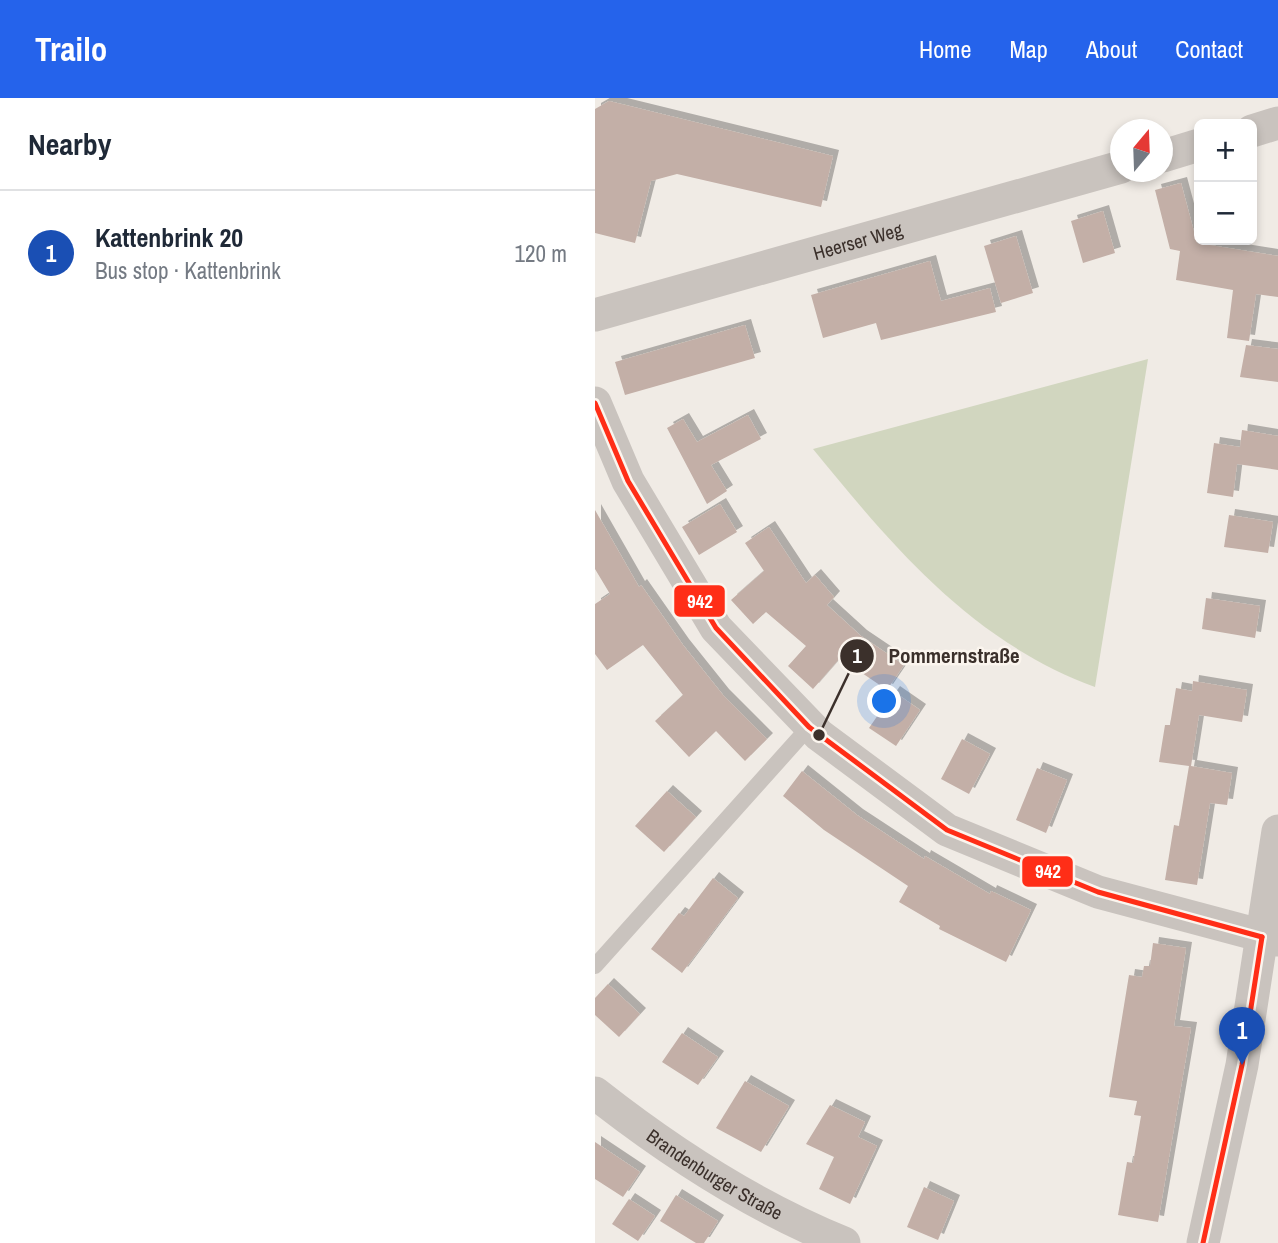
<!DOCTYPE html>
<meta charset="utf-8">
<style>
body{margin:0;font-family:"Archivo Narrow",sans-serif;background:#f6f6f7;color:#1f2937}
.controls{position:absolute;right:21px;top:21px;display:grid;overflow:hidden;border-radius:10px;box-shadow:0 4px 10px #0003}
.controls button{width:63px;height:63px;display:grid;place-items:center;padding:0;border:0;border-bottom:2px solid #e0e1e3;background:#fff;color:#1f2937;font:35px sans-serif}
.compass{position:absolute;left:515px;top:21px;width:63px;height:63px;border-radius:50%;background:#fff;box-shadow:0 4px 10px #0003;rotate:19deg}
.you{position:absolute;left:290px;top:604px;width:24px;height:24px;margin:-18px;border:5px solid #fff;border-radius:50%;background:#1a73e8;box-shadow:0 0 0 10px #1a73e833}
.badge{display:grid;place-items:center;width:46px;height:46px;border-radius:50%;background:#2563eb;color:#fff;font-size:23px;font-weight:700}
.pin{position:absolute;translate:-50% -58px;filter:drop-shadow(0 2px 4px #0008)}
.pin::after{content:'';position:absolute;top:37px;width:24px;height:21px;background:inherit;clip-path:polygon(0 0,100% 0,50% 100%)}
.list{margin:0;padding:0;list-style:none}
h2{display:flex;justify-content:space-between;align-items:center;height:91px;margin:0;padding:0 28px;font-size:30px}
h2 small{font-size:23px;font-weight:400;color:#747a83}
.list li{display:grid;grid-template-columns:46px 1fr auto;gap:21px;align-items:center;box-sizing:border-box;height:126px;padding:0 28px;border-top:2px solid #e0e1e3}
.list b{display:block;font-size:26px;white-space:nowrap}
.list p{margin:0;font-size:23px;white-space:nowrap;color:#747a83}
.list em{font-size:23px;font-style:normal;color:#747a83}
.map{position:relative;flex:none;width:683px;height:1145px;overflow:hidden}
header{display:flex;align-items:center;gap:42px;box-sizing:border-box;height:98px;padding:0 35px;background:#2563eb;color:#fff}
header strong{font-size:33px}
nav{display:flex;gap:38px;margin-inline-start:auto;font-size:24px}
main{display:flex}
aside{flex:1;background:#fff}
.map>svg:first-child{display:block}
.green{fill:#d1d6bf}
.building{fill:#c3afa7;filter:url(#shadow)}
.lines{fill:none;stroke-linecap:round;stroke-linejoin:round}
.service{stroke:#c9c3be;stroke-width:16}
.minor{stroke:#c9c3be;stroke-width:33}
.bus-1-casing{stroke:#fbf5ee;stroke-width:10}
.bus-1{stroke:#ff2e17;stroke-width:5}
.labels{text-anchor:middle;stroke-width:5;stroke-linejoin:round;paint-order:stroke}
.street-label{font-size:19px;fill:#3b302b;stroke:#fbf5ee}
.leader{fill:none;stroke:#3b302b;stroke-width:2.5}
.callout-dot{fill:#3b302b;stroke:#fbf5ee;stroke-width:2.5}
.mark-label{font-size:21px;text-anchor:middle;font-weight:bold;fill:#fff}
.callout-label{font-size:21px;text-anchor:middle;font-weight:bold;fill:#3b302b;stroke:#fbf5ee;stroke-width:5;stroke-linejoin:round;paint-order:stroke}
.line-badge{stroke:#fbf5ee;stroke-width:2.5}
.badge-label{font-size:19px;text-anchor:middle;font-weight:bold;fill:#fff}
</style>
<header>
<strong>Trailo</strong>
<nav><a>Home</a><a>Map</a><a>About</a><a>Contact</a></nav>
</header>
<main>
<aside>
<h2>Nearby<small></small></h2>
<ul class="list">
<li><span class="badge" style="background:#1a4fb4">1</span><div><b>Kattenbrink 20</b><p>Bus stop · Kattenbrink</p></div><em>120 m</em></li>
</ul>
</aside>
<div class="map">
<svg width="683" height="1145" viewBox="0 0 683 1145">
<defs>
<filter id="shadow"><feDropShadow dx="6" dy="-6" stdDeviation="0" flood-color="#0004"/></filter>
</defs>
<rect width="100%" height="100%" fill="#f0ebe5"/>
<path class="green" d="M553 261 500 589C376 543 299 450 218 351Z"/>
<g class="building">
<path d="M14 3 238 58 226 109 82 76 56 83 40 145 0 135V11Z"/>
<path d="M586 85 602 145 683 158V199L661 196 654 243 632 240 638 192 581 182 585 153 575 151 560 92Z"/>
<path d="M508 113 520 155 488 165 476 123Z"/>
<path d="M421 138 438 195 406 205 389 148Z"/>
<path d="M335 163 346 203 395 190 401 214 286 242 281 225 228 240 216 197Z"/>
<path d="M150 227 160 260 30 297 20 264Z"/>
<path d="M651 247 683 251V284L645 279Z"/>
<path d="M153 317 166 341 116 367 132 393 112 406 72 330 88 321 102 344Z"/>
<path d="M647 332 683 338V372L642 366 638 399 612 395 619 345 645 349Z"/>
<path d="M125 406 142 434 104 457 87 429Z"/>
<path d="M0 412 44 489 46 487 88 547 128 597 172 641 150 663 121 633 94 659 60 623 88 597 48 547 12 572 0 556V506L15 496 0 471Z"/>
<path d="M634 417 678 424 673 455 629 449Z"/>
<path d="M174 429 211 485 220 477 239 499 232 507 266 538 309 567 292 592 245 560 218 591 193 568 211 548 171 514 158 526 136 502 169 473 150 445Z"/>
<path d="M611 500 665 508 660 540 607 531Z"/>
<path d="M598 583 652 592 647 624 604 617 596 668 637 675 632 707 615 705 602 787 570 782 579 727 584 728 594 668 564 664 570 627H575L581 590 597 593Z"/>
<path d="M299 594 325 612 301 648 274 630Z"/>
<path d="M367 641 395 656 374 696 346 681Z"/>
<path d="M442 670 472 682 451 735 421 722Z"/>
<path d="M207 673 262 717 329 761 330 758 395 796 396 793 436 812 411 864 344 831 345 828 304 804 313 788 229 732 188 698Z"/>
<path d="M72 693 101 719 69 754 40 728Z"/>
<path d="M118 780 143 800 87 875 56 851 84 815 89 818Z"/>
<path d="M558 845 591 850 579 928 596 930 563 1124 523 1117 532 1064 538 1065 546 1018 539 1017 542 1003 514 999 534 877 547 879 549 868H555Z"/>
<path d="M13 886 45 916 24 939 0 917V900Z"/>
<path d="M87 935 123 959 103 987 67 964Z"/>
<path d="M150 983 194 1008 166 1054 121 1030Z"/>
<path d="M235 1007 270 1024 263 1039 282 1048 255 1106 224 1091 239 1059 211 1046Z"/>
<path d="M0 1044 45 1074 28 1099 0 1081Z"/>
<path d="M329 1089 359 1103 343 1142 312 1129Z"/>
<path d="M81 1097 123 1123 109 1145H101L65 1123Z"/>
<path d="M34 1101 60 1118 43 1143 17 1126Z"/>
</g>
<g class="lines">
<path class="service" d="M0 868 214 629"/>
<g class="minor">
<path d="M657 33 683 25"/>
<path d="M568 58 604 47"/>
<path id="s1" d="M0 217 526 69"/>
<path d="M0 305 33 383 121 530 224 637 352 732 503 794 683 842"/>
<path id="s2" d="M0 995C75 1054 160 1109 249 1145"/>
<path d="M608 1145 647 967 683 733"/>
</g>
<g class="bus-1-casing">
<g id="bus-1">
<path d="M0 305 33 383 121 530 214 629 352 732 503 794 667 839"/>
<path d="M608 1145 647 967 667 839"/>
</g>
</g>
<use href="#bus-1" class="bus-1"/>
</g>
<g class="labels">
<g class="street-label">
<text dy="7" stroke="none"><textPath href="#s1" startOffset="273">Heerser Weg</textPath></text>
<text dy="7" stroke="none"><textPath href="#s2" startOffset="145">Brandenburger Straße</textPath></text>
</g>
</g>
<path class="leader" d="M224 637L262 558"/>
<g class="callout-dot">
<circle cx="224" cy="637" r="7"/>
<circle cx="262" cy="558" r="18"/>
</g>
<g class="mark-label">
<text x="262" y="565">1</text>
</g>
<g class="callout-label">
<text x="359" y="565">Pommernstraße</text>
</g>
<g class="line-badge">
<rect x="78" y="486" width="53" height="34" rx="7" fill="#ff2e17"/>
<rect x="426" y="757" width="53" height="33" rx="7" fill="#ff2e17"/>
</g>
<g class="badge-label">
<text x="105" y="510">942</text>
<text x="453" y="780">942</text>
</g>
</svg>
<div class="controls">
<button>+</button>
<button>−</button>
</div>
<svg class="compass" viewBox="-18 -18 36 36"><path d="M0-13l5 13h-10z" fill="#e53935"/><path d="M0 13l5-13h-10z" fill="#747a83"/></svg>
<div class="you"></div>
<div class="pin badge" style="left:647px;top:967px;background:#1a4fb4">1</div>
</div>
</main>
